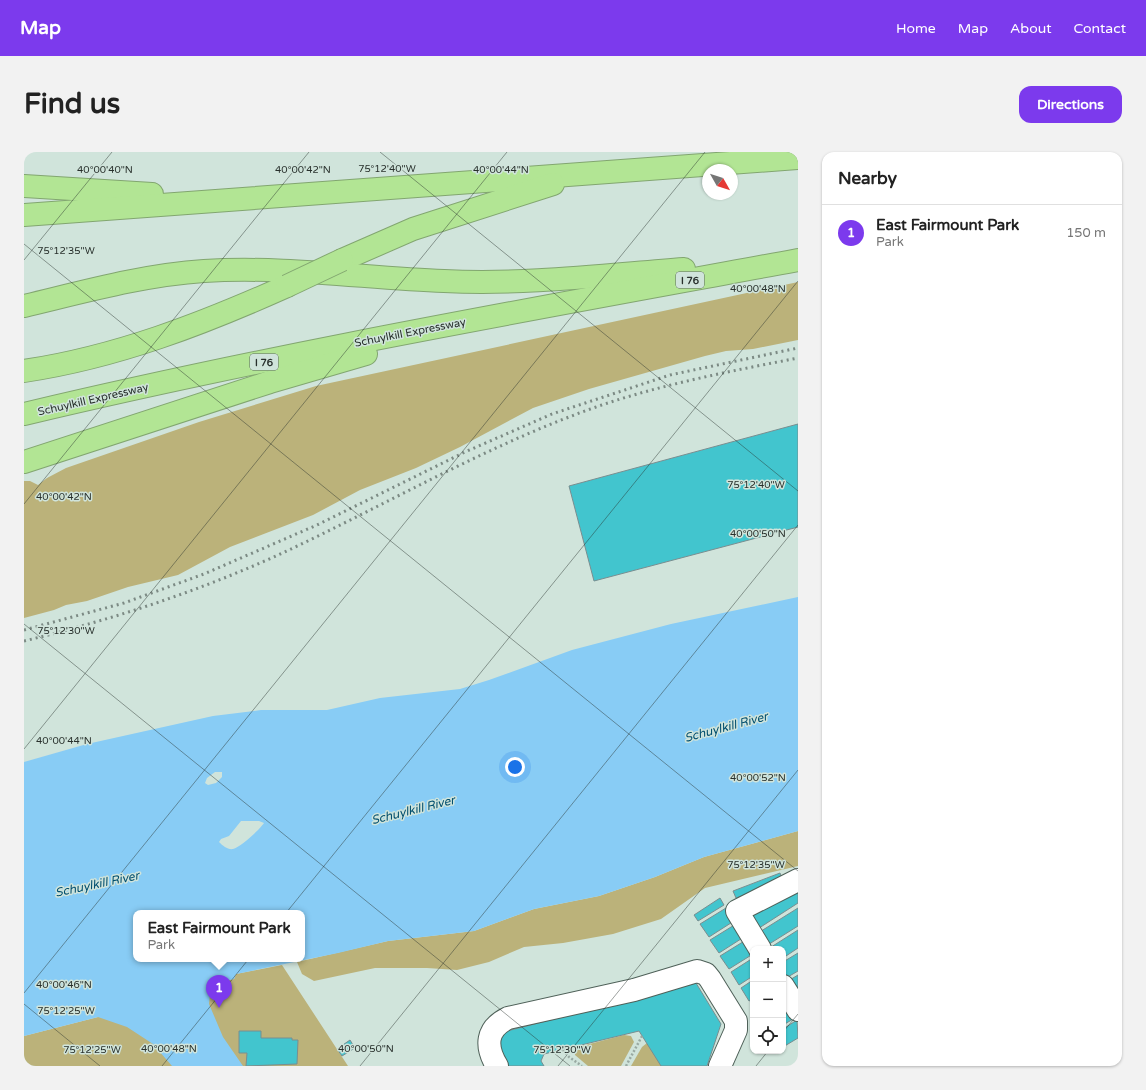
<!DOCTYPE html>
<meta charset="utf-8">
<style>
body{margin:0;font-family:"Varela Round",sans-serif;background:#f2f2f2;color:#222}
.controls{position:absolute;right:12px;bottom:12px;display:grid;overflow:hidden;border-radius:8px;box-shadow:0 1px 3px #0004}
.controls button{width:36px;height:36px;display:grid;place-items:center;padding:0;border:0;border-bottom:1px solid #e0e0e0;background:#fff;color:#222;font:20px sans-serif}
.compass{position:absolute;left:678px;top:12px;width:36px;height:36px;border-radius:50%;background:#fff;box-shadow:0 1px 3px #0004;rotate:129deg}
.you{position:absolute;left:491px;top:615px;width:14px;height:14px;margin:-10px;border:3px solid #fff;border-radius:50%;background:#1a73e8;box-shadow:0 0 0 6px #1a73e833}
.badge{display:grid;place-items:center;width:26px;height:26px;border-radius:50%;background:#7c3aed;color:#fff;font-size:13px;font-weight:700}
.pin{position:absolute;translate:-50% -33px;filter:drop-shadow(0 1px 2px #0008)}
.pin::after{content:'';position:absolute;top:21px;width:14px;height:12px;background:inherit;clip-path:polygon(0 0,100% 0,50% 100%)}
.popup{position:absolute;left:109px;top:758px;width:172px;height:52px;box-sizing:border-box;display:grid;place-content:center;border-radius:8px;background:#fff;filter:drop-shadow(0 1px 3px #0005);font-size:13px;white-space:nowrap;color:#767676}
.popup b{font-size:15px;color:#222}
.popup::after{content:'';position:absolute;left:50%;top:100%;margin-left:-8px;border:8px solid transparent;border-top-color:#fff}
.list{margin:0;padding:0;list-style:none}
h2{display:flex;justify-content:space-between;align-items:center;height:52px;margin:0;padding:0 16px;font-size:17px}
h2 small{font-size:13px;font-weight:400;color:#767676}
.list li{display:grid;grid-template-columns:26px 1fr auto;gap:12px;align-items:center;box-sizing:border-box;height:56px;padding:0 16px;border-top:1px solid #e0e0e0}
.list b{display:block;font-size:15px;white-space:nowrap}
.list p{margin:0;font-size:13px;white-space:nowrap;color:#767676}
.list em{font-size:13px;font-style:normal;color:#767676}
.icon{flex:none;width:22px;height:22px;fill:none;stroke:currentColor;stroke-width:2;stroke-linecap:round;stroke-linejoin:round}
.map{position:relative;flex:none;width:774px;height:914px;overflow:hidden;border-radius:12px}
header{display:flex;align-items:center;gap:24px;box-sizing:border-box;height:56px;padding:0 20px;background:#7c3aed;color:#fff}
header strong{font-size:19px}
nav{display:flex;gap:22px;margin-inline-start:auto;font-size:14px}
.intro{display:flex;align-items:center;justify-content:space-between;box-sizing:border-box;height:96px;padding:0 24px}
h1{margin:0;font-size:28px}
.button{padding:10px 18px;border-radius:12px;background:#7c3aed;color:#fff;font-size:14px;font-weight:700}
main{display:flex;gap:24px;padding:0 24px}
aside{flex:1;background:#fff;border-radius:12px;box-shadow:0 1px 3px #0004}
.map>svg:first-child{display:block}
.green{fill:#bbb27a}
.water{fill:#88ccf5;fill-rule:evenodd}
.building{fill:#42c5ce;stroke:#798e90}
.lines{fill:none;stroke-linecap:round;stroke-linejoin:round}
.minor-casing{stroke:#4f6159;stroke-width:24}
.highway-casing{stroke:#82a670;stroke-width:24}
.path{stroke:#99a9a2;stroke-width:2.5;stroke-dasharray:2 2;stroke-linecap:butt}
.minor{stroke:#fff;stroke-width:22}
.highway{stroke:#b2e594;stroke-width:22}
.rail{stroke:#7c8a84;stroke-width:3;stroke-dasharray:2 4;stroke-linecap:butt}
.highway-bridge-casing{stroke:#82a670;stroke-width:24;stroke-linecap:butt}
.highway-bridge{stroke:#b2e594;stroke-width:22}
.ticks{fill:none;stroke:#28302c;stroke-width:1;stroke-opacity:0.45}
.labels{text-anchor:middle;stroke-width:3;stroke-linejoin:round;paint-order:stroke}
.shield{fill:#d0e4db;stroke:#5a6660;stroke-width:1}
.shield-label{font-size:10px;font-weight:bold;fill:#28302c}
.street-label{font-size:11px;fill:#28302c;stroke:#d0e4db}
.water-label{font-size:12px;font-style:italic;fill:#004e6e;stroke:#d0e4db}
.ticks-label{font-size:10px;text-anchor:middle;fill:#28302c;stroke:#d0e4db;stroke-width:3;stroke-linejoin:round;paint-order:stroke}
</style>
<header>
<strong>Map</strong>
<nav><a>Home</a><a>Map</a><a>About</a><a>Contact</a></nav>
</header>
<div class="intro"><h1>Find us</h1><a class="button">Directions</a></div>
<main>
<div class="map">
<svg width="774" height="914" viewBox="0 0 774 914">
<rect width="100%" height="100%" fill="#d0e4db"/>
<g class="green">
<path d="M774 130V188L729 197 702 199 681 204 565 237 509 256 436 295 392 316 336 338 289 363 206 395 154 423 104 435 63 449 42 453 30 458 0 466V329H6L14 333 23 326 42 316 175 270 292 234Z"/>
<path d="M774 679V714L681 736 637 767 589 782 539 791 500 795 465 810 433 818 403 816H351L290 829 278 822 273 810 364 789 450 779 510 757 575 744 631 725 680 705Z"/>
<path d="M258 813 324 914H0V884L74 865 187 832 210 827 212 822Z"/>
<path d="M600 883 607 884 610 890 597 914H564L551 903V899L554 895Z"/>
<path d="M623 891 642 914H607L618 895Z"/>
</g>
<path class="water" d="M774 445V679L680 705 631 725 575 744 510 757 450 779 364 789 314 801 212 822 210 827 187 832 185 852 199 885 219 914H148L129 892 103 875 74 865 0 884V610L63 592 189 564 237 558H303L356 546 436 537 465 528 548 498 647 472ZM191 620H198V625L192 631 184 633 181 631 183 626ZM217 669H235L240 671C236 677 217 695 209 697 204 698 199 694 195 690L197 687 205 684ZM112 761H278V807H112Z"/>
<g class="building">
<path d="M774 272V375L570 429 545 334Z"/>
<path d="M756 721 759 729 712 746 709 739Z"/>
<path d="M774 732V751L732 778 724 765Z"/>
<path d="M696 746 700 753 674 769 670 763Z"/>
<path d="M702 756 710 769 685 785 676 772Z"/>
<path d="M774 756V774L742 794 734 781Z"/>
<path d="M712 772 720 785 695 801 686 788Z"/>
<path d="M774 778V796L759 806V797H744Z"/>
<path d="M722 788 729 802 705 817 696 804Z"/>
<path d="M774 801V819L762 826 759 821V810Z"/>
<path d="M729 806V824L715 833 707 820Z"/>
<path d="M774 823V841L764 829Z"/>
<path d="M729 828V847L725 849 717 836Z"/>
<path d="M672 831 697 872 683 914H637L615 879 520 902 517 909 520 914H483L472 895 479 880Z"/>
<path d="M759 854 771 866 759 873Z"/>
<path d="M773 868 774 886 759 895V877Z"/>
<path d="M215 879H237V886H268V888H274L273 912 222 914 223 901H215Z"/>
<path d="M326 888 331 896 318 904 313 897Z"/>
</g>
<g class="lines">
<g class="minor-casing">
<g id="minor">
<path d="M736 797 713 759 774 728"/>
<path d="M759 834 774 858"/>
<path d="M473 914C461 894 462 877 484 866L610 838 673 819 682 822 686 827 712 869V878L696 914"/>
</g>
</g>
<g class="highway-casing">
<g id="highway">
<path d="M0 34 128 42"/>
<path d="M0 63 774 6"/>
<path d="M318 108 389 77 529 32"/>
<path d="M0 154C59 140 119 123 180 119 260 114 341 126 420 129 500 133 581 123 660 117"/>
<path d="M0 219C93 205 178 172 263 134"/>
<path d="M0 262C256 201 515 156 774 108"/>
<path d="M0 310 246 230 342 202"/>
</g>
</g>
<g class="path">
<path d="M539 898 545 905 558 914"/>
<path d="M602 914 618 884"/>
</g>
<use href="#minor" class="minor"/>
<use href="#highway" class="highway"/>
<g class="rail">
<path d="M0 478 100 451 180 422 293 373 441 300 528 262 646 223 774 196"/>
<path d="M0 489C91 467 182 437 267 397 360 353 449 302 545 265 618 236 697 221 774 206"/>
</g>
<g class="highway-bridge-casing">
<path id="highway-bridge" d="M263 134 318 108"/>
</g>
<use href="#highway-bridge" class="highway-bridge"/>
</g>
<path class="ticks" d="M356 0 774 339M0 92 774 719M0 108 88 0M0 352 285 0M0 472 546 914M0 597 483 0M0 841 681 0M0 852 76 914M759 880 774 862M138 914 774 129M336 914 774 373M534 914 774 618M732 914 744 899"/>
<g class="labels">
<g class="shield">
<rect x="652" y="120" width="28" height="16" rx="3"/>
<rect x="226" y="202" width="28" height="16" rx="3"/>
</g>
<g class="shield-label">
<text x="666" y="132">I 76</text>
<text x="240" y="214">I 76</text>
</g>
<g class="street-label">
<text transform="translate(386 180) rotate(-11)" y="4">Schuylkill Expressway</text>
<text transform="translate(69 247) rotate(-13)" y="4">Schuylkill Expressway</text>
</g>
<g class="water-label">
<text transform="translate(702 575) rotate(-15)" y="4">Schuylkill River</text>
<text transform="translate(389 658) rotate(-14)" y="4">Schuylkill River</text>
<text transform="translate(73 732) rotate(-12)" y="4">Schuylkill River</text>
</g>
</g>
<g class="ticks-label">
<text x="363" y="20">75°12'40"W</text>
<text x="81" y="21">40°00'40"N</text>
<text x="279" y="21">40°00'42"N</text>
<text x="477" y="21">40°00'44"N</text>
<text x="42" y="102">75°12'35"W</text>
<text x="734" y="140">40°00'48"N</text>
<text x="732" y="336">75°12'40"W</text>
<text x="40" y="348">40°00'42"N</text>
<text x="734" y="385">40°00'50"N</text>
<text x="42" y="482">75°12'30"W</text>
<text x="40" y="592">40°00'44"N</text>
<text x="734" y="629">40°00'52"N</text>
<text x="732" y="716">75°12'35"W</text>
<text x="40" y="836">40°00'46"N</text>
<text x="42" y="862">75°12'25"W</text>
<text x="145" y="900">40°00'48"N</text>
<text x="342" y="900">40°00'50"N</text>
<text x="68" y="901">75°12'25"W</text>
<text x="538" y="901">75°12'30"W</text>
</g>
</svg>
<div class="controls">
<button>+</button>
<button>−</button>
<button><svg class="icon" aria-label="locate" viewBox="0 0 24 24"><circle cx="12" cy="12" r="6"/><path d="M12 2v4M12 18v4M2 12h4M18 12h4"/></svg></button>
</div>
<svg class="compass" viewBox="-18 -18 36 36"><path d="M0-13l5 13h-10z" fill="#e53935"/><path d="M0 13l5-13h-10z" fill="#767676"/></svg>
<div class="you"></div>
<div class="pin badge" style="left:195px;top:856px">1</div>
<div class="popup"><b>East Fairmount Park</b>Park</div>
</div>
<aside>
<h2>Nearby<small></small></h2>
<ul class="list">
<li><span class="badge">1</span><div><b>East Fairmount Park</b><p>Park</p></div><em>150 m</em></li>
</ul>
</aside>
</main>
